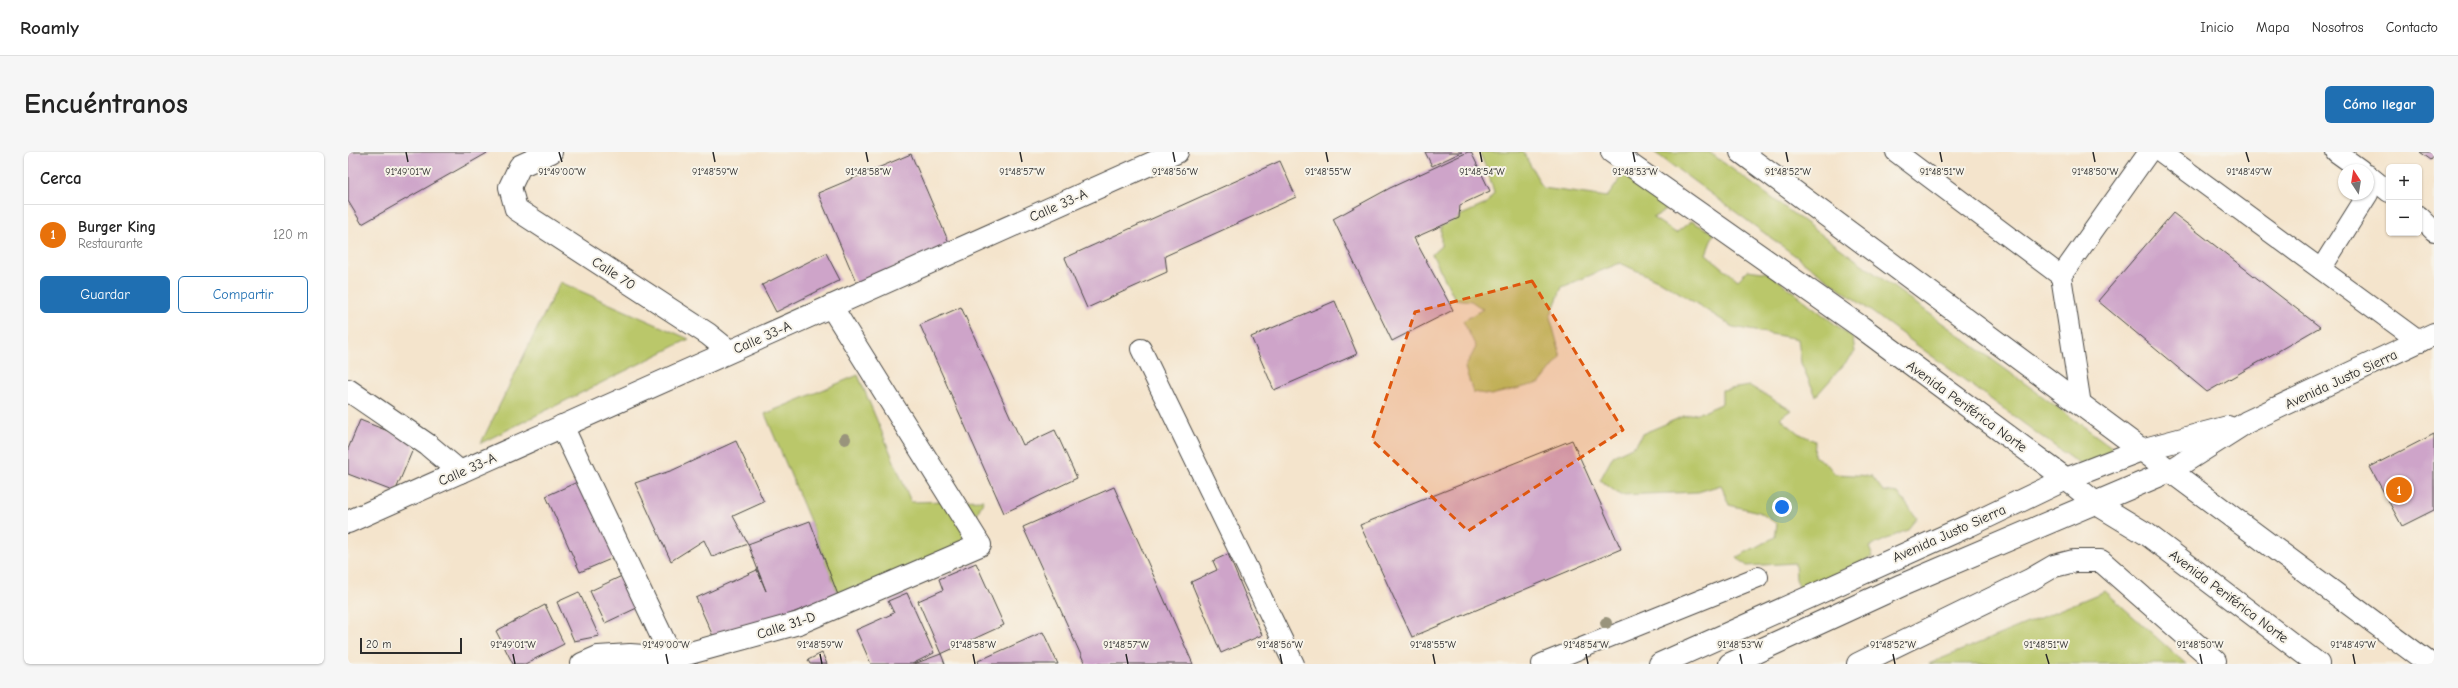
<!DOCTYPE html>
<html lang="es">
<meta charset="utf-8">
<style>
body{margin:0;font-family:"Comic Neue",sans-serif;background:#f6f6f6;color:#222}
.controls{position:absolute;right:12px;top:12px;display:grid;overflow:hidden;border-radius:6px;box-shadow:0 1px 3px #0004}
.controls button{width:36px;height:36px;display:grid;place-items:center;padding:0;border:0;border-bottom:1px solid #e0e0e0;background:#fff;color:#222;font:20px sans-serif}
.compass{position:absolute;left:1990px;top:12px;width:36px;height:36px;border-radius:50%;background:#fff;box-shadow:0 1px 3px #0004;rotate:348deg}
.scale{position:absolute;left:12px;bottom:10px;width:102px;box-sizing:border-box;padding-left:4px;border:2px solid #2b2b2b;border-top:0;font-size:11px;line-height:14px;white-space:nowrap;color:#2b2b2b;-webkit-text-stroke:3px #f7f3e8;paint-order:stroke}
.you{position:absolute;left:1434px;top:355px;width:14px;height:14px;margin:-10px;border:3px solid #fff;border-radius:50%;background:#1a73e8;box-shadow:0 0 0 6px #1a73e833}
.badge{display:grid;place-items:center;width:26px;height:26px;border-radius:50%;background:#1f6fb2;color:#fff;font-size:13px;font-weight:700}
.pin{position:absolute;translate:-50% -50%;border:2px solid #fff;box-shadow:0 1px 4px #0006}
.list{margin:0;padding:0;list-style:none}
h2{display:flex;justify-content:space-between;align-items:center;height:52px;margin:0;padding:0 16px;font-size:17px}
h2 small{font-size:13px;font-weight:400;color:#767676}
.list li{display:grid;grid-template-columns:26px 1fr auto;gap:12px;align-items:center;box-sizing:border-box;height:60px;padding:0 16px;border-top:1px solid #e0e0e0}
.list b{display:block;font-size:15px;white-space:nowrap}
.list p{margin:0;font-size:13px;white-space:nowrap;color:#767676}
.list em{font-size:13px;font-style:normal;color:#767676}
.actions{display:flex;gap:8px;padding:12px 16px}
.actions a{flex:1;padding:9px 0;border:1px solid #1f6fb2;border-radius:6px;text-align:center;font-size:14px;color:#1f6fb2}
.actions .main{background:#1f6fb2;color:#fff}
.map{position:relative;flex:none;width:2086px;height:512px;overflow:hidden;border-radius:6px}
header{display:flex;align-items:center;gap:24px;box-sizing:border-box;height:56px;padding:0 20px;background:#fff;border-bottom:1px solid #e0e0e0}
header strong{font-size:19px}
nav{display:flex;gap:22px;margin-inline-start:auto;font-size:14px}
.intro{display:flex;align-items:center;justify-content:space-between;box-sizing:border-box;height:96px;padding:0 24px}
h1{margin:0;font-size:28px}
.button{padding:10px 18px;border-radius:6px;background:#1f6fb2;color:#fff;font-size:14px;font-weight:700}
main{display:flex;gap:24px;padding:0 24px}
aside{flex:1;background:#fff;border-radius:6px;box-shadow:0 1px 3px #0004}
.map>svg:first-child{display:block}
.green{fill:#bac76a;stroke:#72794a}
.building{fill:#cea4c9}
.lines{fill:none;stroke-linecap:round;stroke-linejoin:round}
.lane-casing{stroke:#494743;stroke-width:22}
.street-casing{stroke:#494743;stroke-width:24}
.secondary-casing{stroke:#494743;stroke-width:24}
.lane{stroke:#fff;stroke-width:20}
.street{stroke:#fff;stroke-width:22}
.secondary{stroke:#fff;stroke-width:22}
.tree{fill:#99947c}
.marked{fill:#df570e;fill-opacity:0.2;stroke:#df570e;stroke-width:3;stroke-dasharray:8 5;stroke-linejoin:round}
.ticks{fill:none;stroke:#2b2b2b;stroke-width:1.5}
.labels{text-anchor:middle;stroke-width:4;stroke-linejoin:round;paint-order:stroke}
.street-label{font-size:14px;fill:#2b2b2b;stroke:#f7f3e8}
.ticks-label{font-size:10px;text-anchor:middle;fill:#2b2b2b;stroke:#f7f3e8;stroke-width:4;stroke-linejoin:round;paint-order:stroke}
</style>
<header>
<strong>Roamly</strong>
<nav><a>Inicio</a><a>Mapa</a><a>Nosotros</a><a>Contacto</a></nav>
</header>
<div class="intro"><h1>Encuéntranos</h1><a class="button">Cómo llegar</a></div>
<main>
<aside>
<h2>Cerca<small></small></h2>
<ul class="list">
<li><span class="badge" style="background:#e8710a">1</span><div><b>Burger King</b><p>Restaurante</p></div><em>120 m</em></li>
</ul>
<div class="actions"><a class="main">Guardar</a><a>Compartir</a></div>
</aside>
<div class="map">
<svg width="2086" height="512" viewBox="0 0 2086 512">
<rect width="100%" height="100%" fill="#f7f3e8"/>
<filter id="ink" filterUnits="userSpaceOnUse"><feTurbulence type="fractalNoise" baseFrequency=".025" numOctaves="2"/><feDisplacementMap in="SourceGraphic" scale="8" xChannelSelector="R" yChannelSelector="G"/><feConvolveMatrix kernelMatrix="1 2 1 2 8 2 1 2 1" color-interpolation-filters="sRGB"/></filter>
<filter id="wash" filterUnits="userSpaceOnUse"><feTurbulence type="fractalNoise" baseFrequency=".012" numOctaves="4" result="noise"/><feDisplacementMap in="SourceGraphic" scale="16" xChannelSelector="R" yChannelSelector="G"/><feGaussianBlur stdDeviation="0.9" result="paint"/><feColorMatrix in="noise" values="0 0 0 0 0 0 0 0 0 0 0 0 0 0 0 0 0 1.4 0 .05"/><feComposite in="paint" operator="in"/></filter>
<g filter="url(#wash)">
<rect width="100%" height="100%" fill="#f4e4cc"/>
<g class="green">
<path d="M1131 0H1175L1195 36 1259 45 1277 21 1328 51 1305 66 1328 81 1343 69 1366 81 1358 102 1390 128 1400 118 1421 121 1505 186 1507 200 1468 244 1453 211 1450 187 1385 175 1316 131 1272 111 1214 135 1202 165 1213 205 1192 231 1143 243 1125 240 1117 216 1128 195 1115 169 1135 157 1123 149 1107 147 1084 102 1093 94V72L1138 52 1146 41 1140 20Z"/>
<path d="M1306 0H1361L1765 296 1735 315Z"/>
<path d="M212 130 341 187 133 291Z"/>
<path d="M510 223 563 350 636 348 612 395 490 443 462 369 417 262Z"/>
<path d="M1402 234 1443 258 1432 266 1450 281 1467 289 1466 304 1478 311 1487 322 1524 324 1535 339 1550 341 1569 366 1559 378 1521 395 1525 405 1452 437 1448 427 1447 411 1399 414 1389 405 1427 385 1429 372 1411 360 1381 353 1373 333 1350 340 1272 343 1252 328 1265 304 1288 293 1294 282 1336 264 1358 259 1374 251V238Z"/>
<path d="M1757 439 1838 512H1581L1590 508Z"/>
</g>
<g id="blocks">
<g class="building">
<path d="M0 0H141L14 72 0 49Z"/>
<path d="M1077 0H1114L1084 14Z"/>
<path d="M1120 0H1123L1142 39 1112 53 1111 66 1066 86 1105 158 1044 189 985 67 1042 36Z"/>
<path d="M2072 0H2086V4L2083 8Z"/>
<path d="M563 2 602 93 509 132 470 41Z"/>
<path d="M932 9 948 45 817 104 819 120 739 156 717 106Z"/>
<path d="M1825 61 1972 175 1859 240 1750 149Z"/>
<path d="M478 101 492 128 428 160 414 133Z"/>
<path d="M987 149 1009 202 926 238 903 185Z"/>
<path d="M613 155 675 293 707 278 729 326 656 361 572 173Z"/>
<path d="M12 268 68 290 47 340 0 322V297Z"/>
<path d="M2086 282V358L2054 374 2022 315Z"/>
<path d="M1224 288 1273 397 1064 485 1012 373Z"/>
<path d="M388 289 416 350 385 364 400 392 364 405 356 388 323 409 287 331 325 318Z"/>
<path d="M236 327 270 404 232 420 198 344Z"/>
<path d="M766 335 845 512H737L675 375Z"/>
<path d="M462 369 490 443 368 491 348 446 409 418 418 439 400 392Z"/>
<path d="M880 402 914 483 873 501 843 430 869 418 865 409Z"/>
<path d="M628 411 656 473 593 502 570 449 595 438 591 427Z"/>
<path d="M278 422 293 454 257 471 242 439Z"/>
<path d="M231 440 251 484 226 489 209 450Z"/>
<path d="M559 441 586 501 564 512H523L508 478 546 461 540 449Z"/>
<path d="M197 453 216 492 177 512H165L148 479Z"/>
<path d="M695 480 710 512H631L630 509Z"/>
<path d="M474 501 479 512H462L460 508Z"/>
<path d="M593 502 597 512H566Z"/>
</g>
</g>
</g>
<g filter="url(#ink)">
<use href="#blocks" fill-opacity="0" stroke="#494743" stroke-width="1"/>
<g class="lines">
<g class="lane-casing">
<g id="lane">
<path d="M1548 0 1713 124"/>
<path d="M1813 0 2072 190"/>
<path d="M1988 0 2013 18"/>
<path d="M2020 23 2041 40"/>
<path d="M2071 64 2086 79"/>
<path d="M1973 117 2020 42"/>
<path d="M793 197 946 512"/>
<path d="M1733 253 1713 124 1801 0"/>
<path d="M1194 512 1410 425"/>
</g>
</g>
<g class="street-casing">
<g id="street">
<path d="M203 0 172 14 162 35 168 57 360 182 381 199"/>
<path d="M0 238 80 293 112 320"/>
<path d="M214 274 324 506"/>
<path d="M0 370 829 0"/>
<path d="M234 512 250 505 282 503 324 506 451 471 632 393 483 154"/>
<path d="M1312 512 1622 373 1718 327 1793 298 1880 275"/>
<path d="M1382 512 1554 433 1822 319 1899 270 2086 182"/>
<path d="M1510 512 1682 428 1706 414 1726 409H1753L1867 509"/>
</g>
</g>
<g class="secondary-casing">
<g id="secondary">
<path d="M1264 0 1513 175 1718 327 1749 352 1800 383 1970 512"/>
<path d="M1393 0 2082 512"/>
</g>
</g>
<use href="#lane" class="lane"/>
<use href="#street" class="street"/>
<use href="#secondary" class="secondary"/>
</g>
<g class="tree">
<circle cx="497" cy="287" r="6"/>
<circle cx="1258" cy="471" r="6"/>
</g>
</g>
<path class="marked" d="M1184 129 1275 278 1120 379 1024 288 1067 160Z"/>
<path class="ticks" d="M58 0 60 10M211 0 214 10M365 0 367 10M518 0 520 10M672 0 674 10M825 0 827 10M978 0 980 10M1132 0 1134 10M1285 0 1287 10M1438 0 1440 10M1592 0 1594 10M1745 0 1747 10M1898 0 1901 10M165 502 167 512M318 502 320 512M472 502 474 512M625 502 627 512M778 502 780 512M932 502 934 512M1085 502 1087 512M1238 502 1240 512M1392 502 1394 512M1545 502 1547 512M1698 502 1701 512M1852 502 1854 512M2005 502 2007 512"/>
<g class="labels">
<g class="street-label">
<text transform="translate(710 53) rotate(-24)" y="5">Calle 33-A</text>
<text transform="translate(266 121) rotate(33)" y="5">Calle 70</text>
<text transform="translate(414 185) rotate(-24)" y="5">Calle 33-A</text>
<text transform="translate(1993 227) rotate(-25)" y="5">Avenida Justo Sierra</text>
<text transform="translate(1619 254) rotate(36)" y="5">Avenida Periférica Norte</text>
<text transform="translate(119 317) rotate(-24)" y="5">Calle 33-A</text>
<text transform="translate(1601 381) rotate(-24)" y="5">Avenida Justo Sierra</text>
<text transform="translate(1881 444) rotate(37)" y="5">Avenida Periférica Norte</text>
<text transform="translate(438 473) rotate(-18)" y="5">Calle 31-D</text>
</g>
</g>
<g class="ticks-label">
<text x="60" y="23">91°49'01"W</text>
<text x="214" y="23">91°49'00"W</text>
<text x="367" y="23">91°48'59"W</text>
<text x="520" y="23">91°48'58"W</text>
<text x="674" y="23">91°48'57"W</text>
<text x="827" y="23">91°48'56"W</text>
<text x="980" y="23">91°48'55"W</text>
<text x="1134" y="23">91°48'54"W</text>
<text x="1287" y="23">91°48'53"W</text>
<text x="1440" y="23">91°48'52"W</text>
<text x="1594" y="23">91°48'51"W</text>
<text x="1747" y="23">91°48'50"W</text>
<text x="1901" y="23">91°48'49"W</text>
<text x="165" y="496">91°49'01"W</text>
<text x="318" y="496">91°49'00"W</text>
<text x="472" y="496">91°48'59"W</text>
<text x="625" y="496">91°48'58"W</text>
<text x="778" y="496">91°48'57"W</text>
<text x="932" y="496">91°48'56"W</text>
<text x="1085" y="496">91°48'55"W</text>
<text x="1238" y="496">91°48'54"W</text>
<text x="1392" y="496">91°48'53"W</text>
<text x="1545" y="496">91°48'52"W</text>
<text x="1698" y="496">91°48'51"W</text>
<text x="1852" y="496">91°48'50"W</text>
<text x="2005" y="496">91°48'49"W</text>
</g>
</svg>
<div class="controls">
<button>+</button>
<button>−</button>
</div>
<svg class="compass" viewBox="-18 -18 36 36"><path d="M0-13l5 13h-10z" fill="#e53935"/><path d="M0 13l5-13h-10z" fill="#767676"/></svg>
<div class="scale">20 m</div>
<div class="you"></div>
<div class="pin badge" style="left:2051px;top:338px;background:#e8710a">1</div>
</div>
</main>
